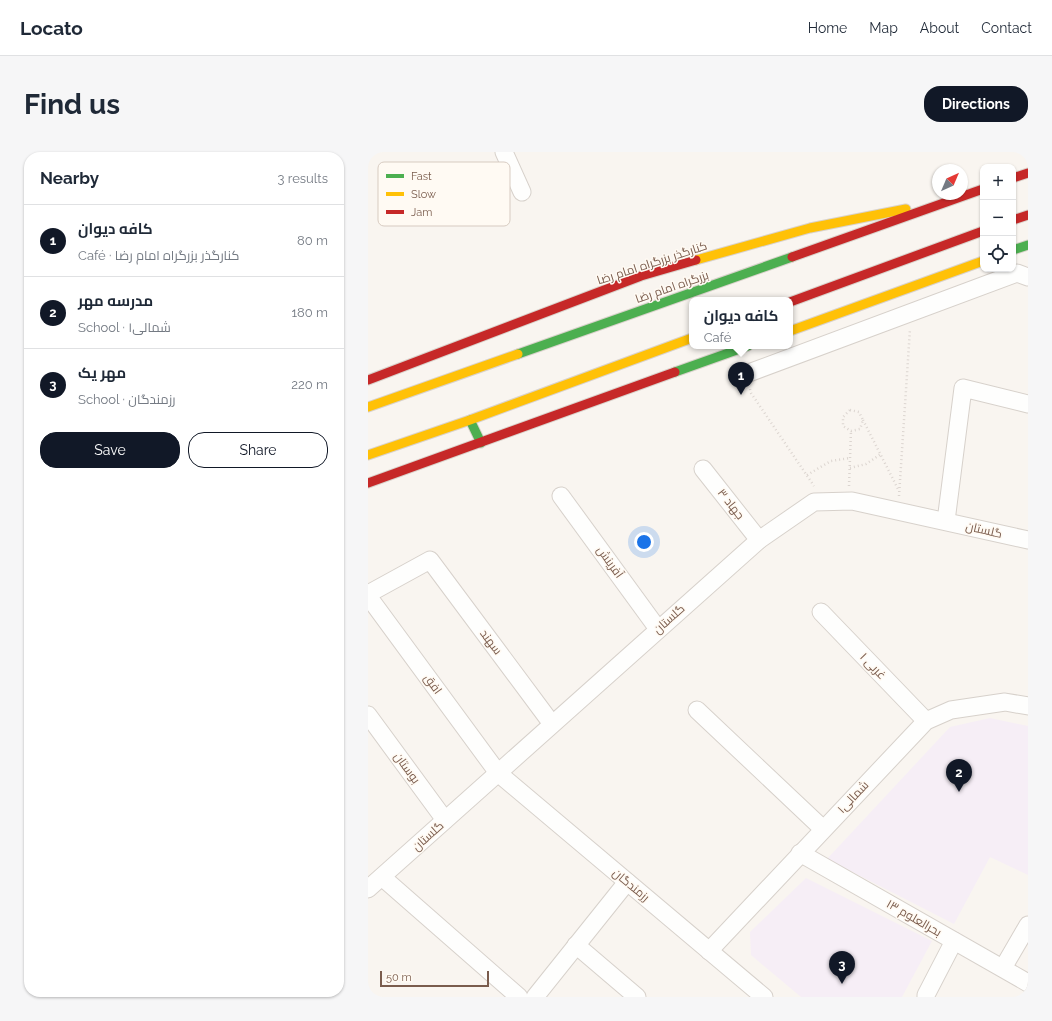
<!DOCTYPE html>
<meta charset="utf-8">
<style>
body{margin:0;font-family:Raleway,Cairo,sans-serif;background:#f6f6f7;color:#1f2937}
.controls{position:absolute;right:12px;top:12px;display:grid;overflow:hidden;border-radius:8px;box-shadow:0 1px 3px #0004}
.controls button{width:36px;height:36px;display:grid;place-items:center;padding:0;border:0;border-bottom:1px solid #e0e1e3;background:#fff;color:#1f2937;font:20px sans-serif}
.compass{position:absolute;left:564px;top:12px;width:36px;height:36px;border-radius:50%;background:#fff;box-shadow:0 1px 3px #0004;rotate:44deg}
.scale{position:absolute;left:12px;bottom:10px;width:109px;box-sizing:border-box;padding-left:4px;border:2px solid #7a5c4d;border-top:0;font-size:11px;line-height:14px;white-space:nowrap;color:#7a5c4d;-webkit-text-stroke:3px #fffaf3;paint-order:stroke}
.you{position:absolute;left:276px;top:390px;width:14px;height:14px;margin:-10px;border:3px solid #fff;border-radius:50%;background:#1a73e8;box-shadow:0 0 0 6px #1a73e833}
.badge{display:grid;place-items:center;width:26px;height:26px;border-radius:50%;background:#111827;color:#fff;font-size:13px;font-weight:700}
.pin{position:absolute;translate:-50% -33px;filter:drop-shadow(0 1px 2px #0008)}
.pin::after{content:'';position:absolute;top:21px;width:14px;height:12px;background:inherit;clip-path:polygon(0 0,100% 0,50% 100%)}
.popup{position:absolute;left:321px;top:145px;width:104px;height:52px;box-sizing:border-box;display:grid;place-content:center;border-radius:8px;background:#fff;filter:drop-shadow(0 1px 3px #0005);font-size:13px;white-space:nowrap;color:#747a83}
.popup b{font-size:15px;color:#1f2937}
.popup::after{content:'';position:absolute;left:50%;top:100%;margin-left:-8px;border:8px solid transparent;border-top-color:#fff}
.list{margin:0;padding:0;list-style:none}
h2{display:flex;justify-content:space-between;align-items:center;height:52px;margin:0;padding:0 16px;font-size:17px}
h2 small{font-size:13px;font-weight:400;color:#747a83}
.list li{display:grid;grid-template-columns:26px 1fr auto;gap:12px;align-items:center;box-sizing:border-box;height:72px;padding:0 16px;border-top:1px solid #e0e1e3}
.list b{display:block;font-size:15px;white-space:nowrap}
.list p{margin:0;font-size:13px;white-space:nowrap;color:#747a83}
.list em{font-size:13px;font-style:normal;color:#747a83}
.actions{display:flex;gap:8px;padding:12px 16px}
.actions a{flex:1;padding:9px 0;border:1px solid #111827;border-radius:16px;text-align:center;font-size:14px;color:#111827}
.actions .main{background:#111827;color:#fff}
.icon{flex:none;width:22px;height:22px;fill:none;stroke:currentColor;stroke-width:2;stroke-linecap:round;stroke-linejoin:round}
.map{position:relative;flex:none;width:660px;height:845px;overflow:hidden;border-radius:16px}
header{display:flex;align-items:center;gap:24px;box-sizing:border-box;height:56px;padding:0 20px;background:#fff;border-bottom:1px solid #e0e1e3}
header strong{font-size:19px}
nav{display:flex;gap:22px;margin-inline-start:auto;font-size:14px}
.intro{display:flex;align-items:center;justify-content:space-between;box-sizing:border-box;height:96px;padding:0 24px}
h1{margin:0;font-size:28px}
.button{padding:10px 18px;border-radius:16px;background:#111827;color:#fff;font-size:14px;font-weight:700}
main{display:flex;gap:24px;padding:0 24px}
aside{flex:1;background:#fff;border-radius:16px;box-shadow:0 1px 3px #0004}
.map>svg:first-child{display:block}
.education{fill:#f6eef6}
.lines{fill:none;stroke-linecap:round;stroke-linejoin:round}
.street-casing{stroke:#d7d1cb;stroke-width:19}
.fast-casing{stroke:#d9d2cb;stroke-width:11}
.slow-casing{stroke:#d9d2cb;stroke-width:11}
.jam-casing{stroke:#d9d2cb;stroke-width:11}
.path{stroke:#dcd5d0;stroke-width:2.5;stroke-dasharray:1 3;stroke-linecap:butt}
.street{stroke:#fefefd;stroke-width:17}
.fast{stroke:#4caf50;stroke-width:9}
.slow{stroke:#ffc107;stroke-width:9}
.jam{stroke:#c62828;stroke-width:9}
.labels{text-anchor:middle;stroke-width:3;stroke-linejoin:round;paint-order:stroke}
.street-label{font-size:12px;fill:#7a5c4d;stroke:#fffaf3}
.key{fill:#fffaf3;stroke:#d7cbc1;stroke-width:1}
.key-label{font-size:11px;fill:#7a5c4d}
</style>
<header>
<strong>Locato</strong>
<nav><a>Home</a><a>Map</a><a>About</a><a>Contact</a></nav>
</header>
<div class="intro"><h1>Find us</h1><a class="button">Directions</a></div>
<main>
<aside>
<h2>Nearby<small>3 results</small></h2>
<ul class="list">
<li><span class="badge">1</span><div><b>کافه دیوان</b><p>Café · کنارگذر بزرگراه امام رضا</p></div><em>80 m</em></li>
<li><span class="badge">2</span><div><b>مدرسه مهر</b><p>School · شمالی۱</p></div><em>180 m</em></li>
<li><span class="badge">3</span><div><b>مهر یک</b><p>School · رزمندگان</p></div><em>220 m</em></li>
</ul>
<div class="actions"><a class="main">Save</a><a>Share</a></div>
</aside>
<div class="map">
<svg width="660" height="845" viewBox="0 0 660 845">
<rect width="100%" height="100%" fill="#f9f5f0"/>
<g class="education">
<path d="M622 566 660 574V723L622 705 586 772 459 707 582 575Z"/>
<path d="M438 726 564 789 534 845H433L383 803 382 780Z"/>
</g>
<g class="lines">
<g class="street-casing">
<g id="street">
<path d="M136 0 154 40"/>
<path d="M378 222 649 121 660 125"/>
<path d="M335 317 391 388"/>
<path d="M193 344 290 477"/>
<path d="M578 369 595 236 660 252"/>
<path d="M0 442 62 408 184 572"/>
<path d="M0 444 130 621 396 845"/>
<path d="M453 460 558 569"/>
<path d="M329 558 455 677"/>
<path d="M0 563 77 668"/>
<path d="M432 701 660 831"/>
<path d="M14 725 151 845"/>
<path d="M0 737 391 388 446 350 484 349 660 388"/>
<path d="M208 793 269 845"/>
<path d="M341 799 558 569 583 558 637 550 660 554"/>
<path d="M635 816 660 773"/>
<path d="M167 845 259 730"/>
<path d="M558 845V843L586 789"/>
</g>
</g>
<g class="fast-casing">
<g id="fast">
<path d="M645 98 660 93"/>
<path d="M150 202 424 105"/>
<path d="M307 220 380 194"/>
<path d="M102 268 113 291"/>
</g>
</g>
<g class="slow-casing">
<g id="slow">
<path d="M328 108 442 76 538 57"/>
<path d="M422 179 615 109"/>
<path d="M0 255 150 202"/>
<path d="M0 303 102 268 324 186"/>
</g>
</g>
<g class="jam-casing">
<g id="jam">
<path d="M645 26 660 21"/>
<path d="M645 68 660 63"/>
<path d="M424 105 615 37"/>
<path d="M422 150 615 79"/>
<path d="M0 228 273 124 328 108"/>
<path d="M0 331 307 220"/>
</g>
</g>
<g class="path">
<path d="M382 237 383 241 446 334"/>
<path d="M482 258 491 260 495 268 492 277 483 279 475 274V265Z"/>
<path d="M495 268 530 337"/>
<path d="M482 316 498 312 513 302"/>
<path d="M439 323 463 309 482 306"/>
<path d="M481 334 483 279"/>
<path d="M531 344 542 177"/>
</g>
<use href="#street" class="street"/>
<use href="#fast" class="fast"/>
<use href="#slow" class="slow"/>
<use href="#jam" class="jam"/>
</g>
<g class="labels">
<g class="street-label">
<text transform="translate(284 111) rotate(-18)" y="4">کنارگذر بزرگراه امام رضا</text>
<text transform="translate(304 135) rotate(-19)" y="4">بزرگراه امام رضا</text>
<text transform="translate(363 352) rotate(52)" y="4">جهاد ۳</text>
<text transform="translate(616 378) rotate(13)" y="4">گلستان</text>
<text transform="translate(242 410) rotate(54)" y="4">آفرینش</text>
<text transform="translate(301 467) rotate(-42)" y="4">گلستان</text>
<text transform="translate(123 490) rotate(53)" y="4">سهند</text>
<text transform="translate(505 514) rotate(46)" y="4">غربی ۱</text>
<text transform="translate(65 532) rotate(54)" y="4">افق</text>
<text transform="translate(39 616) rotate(54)" y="4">بوستان</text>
<text transform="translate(485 645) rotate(-47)" y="4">شمالی۱</text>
<text transform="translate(60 684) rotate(-42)" y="4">گلستان</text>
<text transform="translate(263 733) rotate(40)" y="4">رزمندگان</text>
<text transform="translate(546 766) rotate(30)" y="4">بحرالعلوم ۱۳</text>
</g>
</g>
<rect x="10" y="10" width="132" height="64" rx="6" class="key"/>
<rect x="18" y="22" width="18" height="4" fill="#4caf50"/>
<rect x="18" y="40" width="18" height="4" fill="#ffc107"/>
<rect x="18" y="58" width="18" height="4" fill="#c62828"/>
<g class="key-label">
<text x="43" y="28">Fast</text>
<text x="43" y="46">Slow</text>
<text x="43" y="64">Jam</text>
</g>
</svg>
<div class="controls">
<button>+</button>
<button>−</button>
<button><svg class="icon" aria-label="locate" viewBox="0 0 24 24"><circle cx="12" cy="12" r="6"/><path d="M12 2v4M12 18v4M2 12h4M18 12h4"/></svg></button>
</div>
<svg class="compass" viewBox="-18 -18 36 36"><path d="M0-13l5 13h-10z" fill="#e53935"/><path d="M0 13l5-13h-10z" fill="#747a83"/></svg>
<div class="scale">50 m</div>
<div class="you"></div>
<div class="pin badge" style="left:373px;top:243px">1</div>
<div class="popup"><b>کافه دیوان</b>Café</div>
<div class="pin badge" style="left:591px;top:640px">2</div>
<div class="pin badge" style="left:474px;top:832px">3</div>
</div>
</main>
